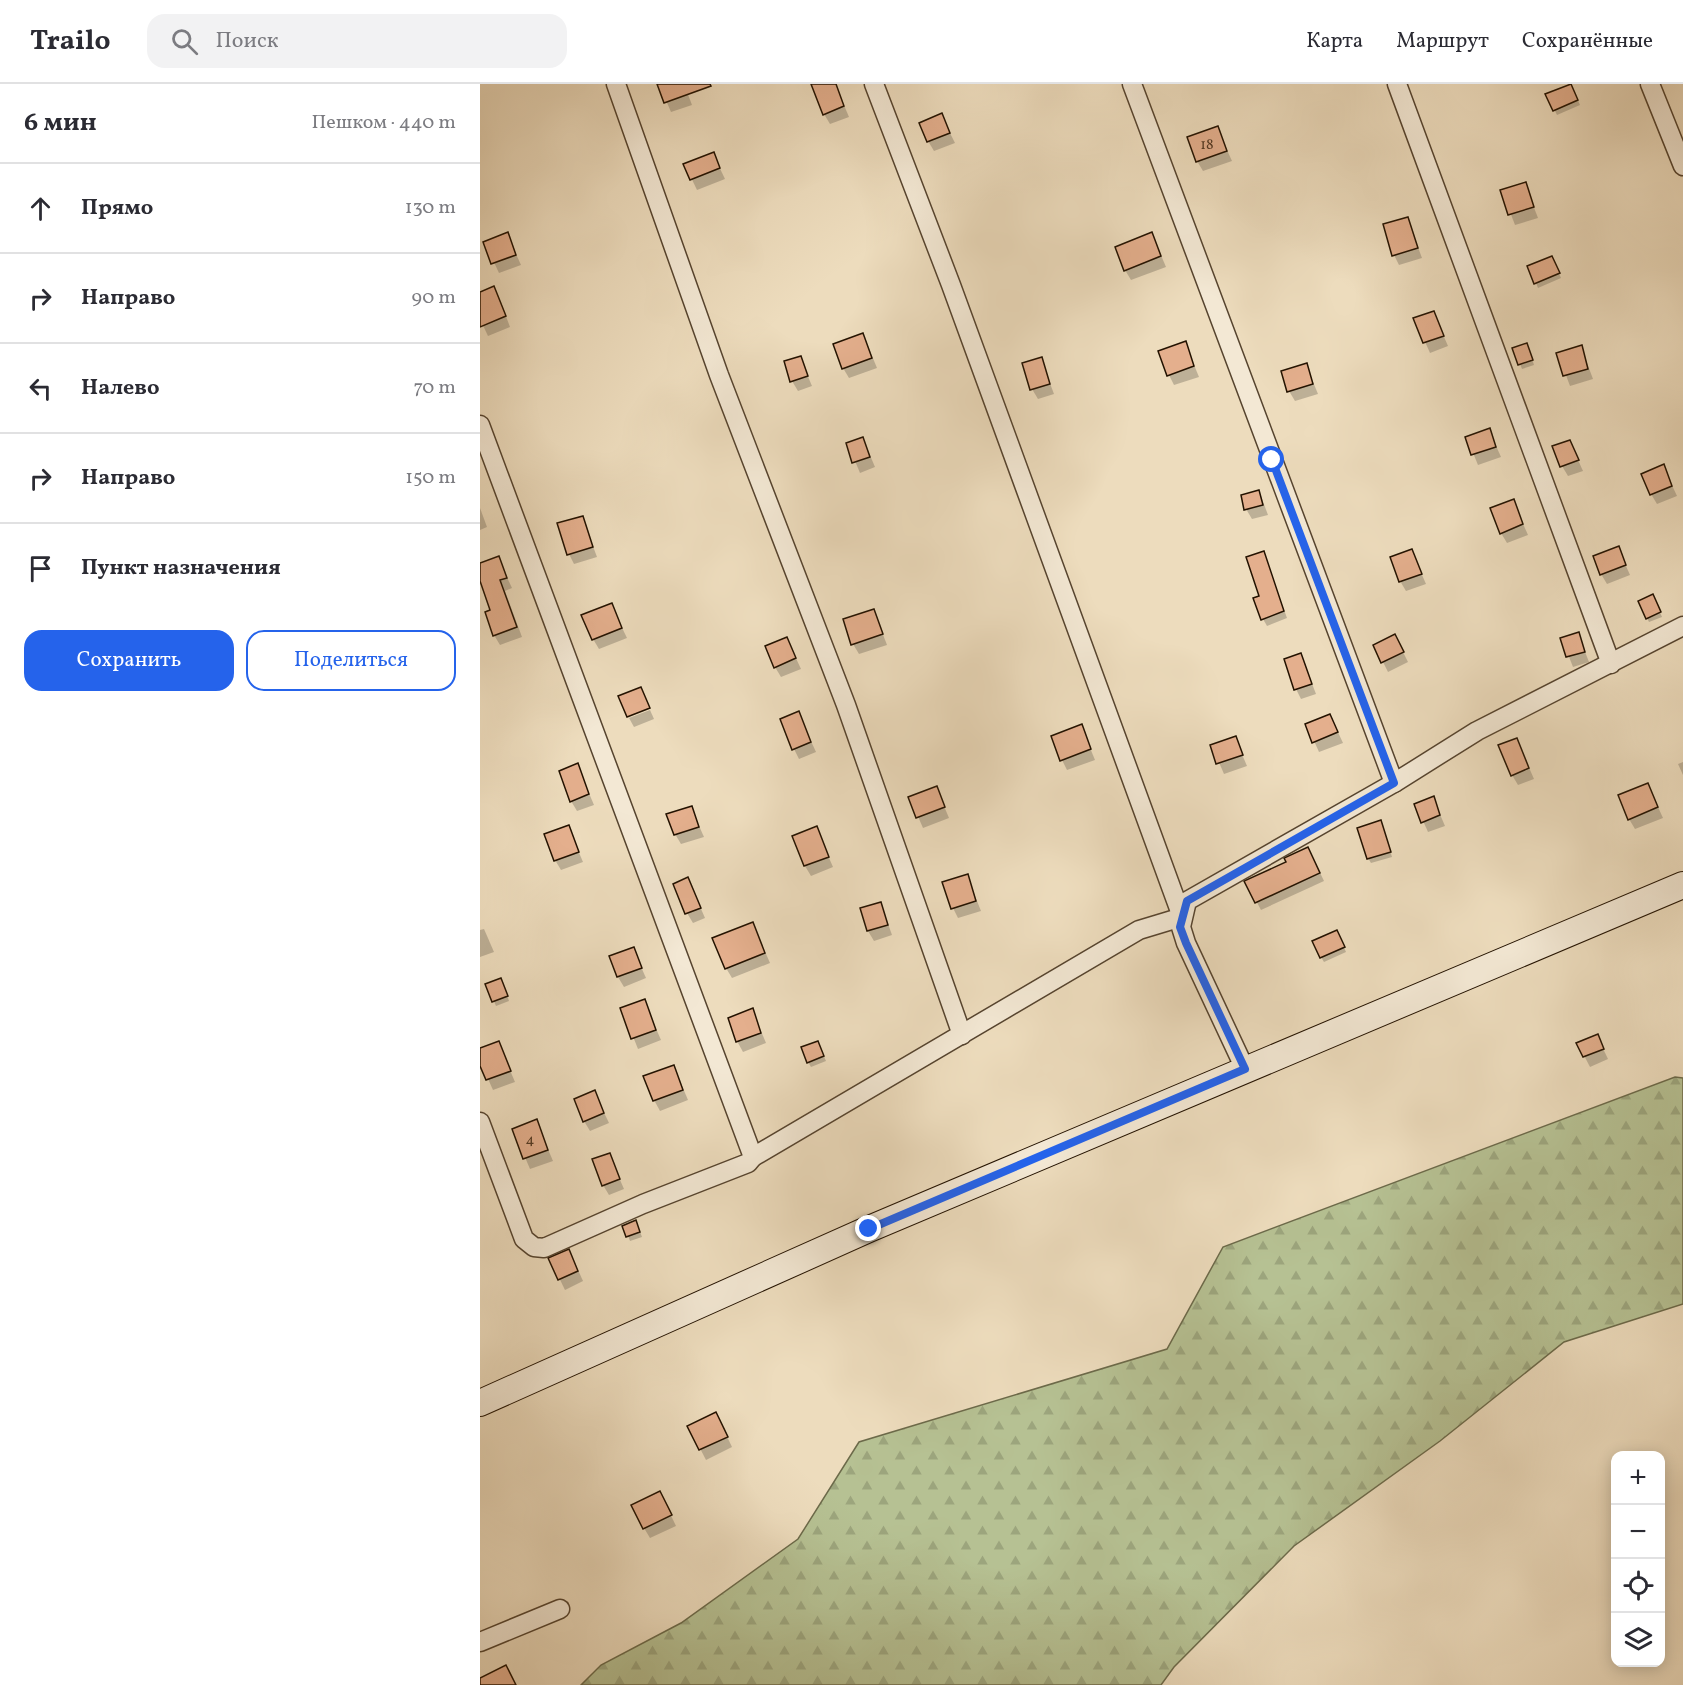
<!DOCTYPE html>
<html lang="ru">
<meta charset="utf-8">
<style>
body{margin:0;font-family:Vollkorn,serif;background:#f2f2f3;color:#2b2b33}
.controls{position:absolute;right:18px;bottom:18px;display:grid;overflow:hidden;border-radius:12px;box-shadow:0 3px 15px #0003}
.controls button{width:54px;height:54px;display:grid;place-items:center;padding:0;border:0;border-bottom:2px solid #e1e1e2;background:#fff;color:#2b2b33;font:30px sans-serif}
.stop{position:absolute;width:18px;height:18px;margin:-14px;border:4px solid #2563eb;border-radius:50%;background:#fff}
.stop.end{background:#2563eb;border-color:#fff;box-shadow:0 2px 6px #0008}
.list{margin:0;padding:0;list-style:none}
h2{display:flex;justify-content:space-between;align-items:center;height:78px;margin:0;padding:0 24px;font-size:26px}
h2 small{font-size:20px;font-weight:400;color:#7c7c81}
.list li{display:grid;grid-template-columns:39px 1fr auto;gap:18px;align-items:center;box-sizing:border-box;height:90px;padding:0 24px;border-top:2px solid #e1e1e2}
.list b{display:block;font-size:22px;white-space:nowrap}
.list em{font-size:20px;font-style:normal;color:#7c7c81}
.actions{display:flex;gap:12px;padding:18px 24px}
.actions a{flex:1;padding:14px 0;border:2px solid #2563eb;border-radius:18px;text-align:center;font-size:21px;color:#2563eb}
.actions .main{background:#2563eb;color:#fff}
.icon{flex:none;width:33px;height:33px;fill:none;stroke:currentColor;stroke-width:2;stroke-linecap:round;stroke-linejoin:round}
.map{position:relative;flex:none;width:1203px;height:1601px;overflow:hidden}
header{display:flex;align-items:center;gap:36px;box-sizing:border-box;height:84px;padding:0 30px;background:#fff;border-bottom:2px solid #e1e1e2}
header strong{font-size:28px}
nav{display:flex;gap:33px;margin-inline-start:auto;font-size:21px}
.search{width:420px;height:54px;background:#f2f2f3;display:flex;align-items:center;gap:15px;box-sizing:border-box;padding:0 21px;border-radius:18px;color:#7c7c81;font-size:22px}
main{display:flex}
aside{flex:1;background:#fff}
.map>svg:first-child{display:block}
.forest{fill:url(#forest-firs);stroke:#6c6a4a;stroke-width:1.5}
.shadow{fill:#0003}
.building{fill:#e4af8d;stroke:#231200;stroke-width:1.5}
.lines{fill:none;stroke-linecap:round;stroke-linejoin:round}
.street-casing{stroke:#56442f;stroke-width:21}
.secondary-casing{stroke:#231200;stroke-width:28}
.street{stroke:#f3e8d4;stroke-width:18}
.secondary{stroke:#f3e8d4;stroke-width:26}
.route{stroke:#2563eb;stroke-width:8}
.labels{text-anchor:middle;stroke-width:6;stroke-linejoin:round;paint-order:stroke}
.number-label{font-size:15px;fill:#533923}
</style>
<header>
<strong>Trailo</strong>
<div class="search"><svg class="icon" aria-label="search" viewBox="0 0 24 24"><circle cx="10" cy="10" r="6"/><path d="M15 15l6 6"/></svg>Поиск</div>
<nav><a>Карта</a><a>Маршрут</a><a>Сохранённые</a></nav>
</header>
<main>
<aside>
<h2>6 мин<small>Пешком · 440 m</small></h2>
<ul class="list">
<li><svg class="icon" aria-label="ahead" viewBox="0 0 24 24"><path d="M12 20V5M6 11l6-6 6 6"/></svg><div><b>Прямо</b></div><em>130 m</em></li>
<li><svg class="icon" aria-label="right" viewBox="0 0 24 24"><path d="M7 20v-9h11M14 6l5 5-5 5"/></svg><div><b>Направо</b></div><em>90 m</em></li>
<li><svg class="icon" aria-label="left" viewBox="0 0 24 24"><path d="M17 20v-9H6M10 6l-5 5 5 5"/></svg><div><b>Налево</b></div><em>70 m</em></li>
<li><svg class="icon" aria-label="right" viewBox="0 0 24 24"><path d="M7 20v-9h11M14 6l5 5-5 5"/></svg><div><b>Направо</b></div><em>150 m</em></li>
<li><svg class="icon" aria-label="arrive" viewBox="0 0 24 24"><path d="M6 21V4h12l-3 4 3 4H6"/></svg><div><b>Пункт назначения</b></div></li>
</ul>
<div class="actions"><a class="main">Сохранить</a><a>Поделиться</a></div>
</aside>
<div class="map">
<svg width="1203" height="1601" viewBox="0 0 1203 1601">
<defs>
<pattern id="forest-firs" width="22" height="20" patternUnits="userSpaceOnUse" patternTransform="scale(1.5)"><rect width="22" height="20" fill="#b6c193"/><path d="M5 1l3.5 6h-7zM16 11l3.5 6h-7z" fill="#9ca57d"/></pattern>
</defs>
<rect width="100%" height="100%" fill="#eddcbd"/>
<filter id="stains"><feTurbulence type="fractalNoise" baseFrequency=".00333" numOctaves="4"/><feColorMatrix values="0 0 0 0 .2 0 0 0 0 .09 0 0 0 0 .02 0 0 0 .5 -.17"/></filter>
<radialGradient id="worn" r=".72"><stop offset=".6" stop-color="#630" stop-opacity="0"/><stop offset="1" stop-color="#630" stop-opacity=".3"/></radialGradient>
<path class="forest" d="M1195 993 1203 994V1220L1084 1258 960 1357 814 1462 694 1583 681 1601H101L121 1581 201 1539 318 1455 379 1358 687 1265 743 1163Z"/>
<g class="shadow">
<path d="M179 0H204L212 21 191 28Z"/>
<path d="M336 0H355L369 33 350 40 344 30Z"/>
<path d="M1093 5 1100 21 1077 31 1067 11Z"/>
<path d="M461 31 475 59 454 67 448 57Z"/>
<path d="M737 44 752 77 723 87 717 77Z"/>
<path d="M233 70 245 95 217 106 205 81Z"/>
<path d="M1045 100 1058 134 1035 141 1022 107Z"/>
<path d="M927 134 942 174 919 181 914 171Z"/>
<path d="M27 150 41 181 19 189 5 159Z"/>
<path d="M672 150 686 183 651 196 645 186Z"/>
<path d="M1074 178 1081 194 1058 204 1056 199Z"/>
<path d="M0 209 19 214 30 243 8 252 0 235Z"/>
<path d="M953 228 968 262 950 269 935 235Z"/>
<path d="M383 250 397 284 369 294 363 284Z"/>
<path d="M705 259 719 293 694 301 689 291Z"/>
<path d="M1101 263 1113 295 1090 302 1078 270Z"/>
<path d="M1034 265H1049L1054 281 1042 285Z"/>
<path d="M320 274 332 302 318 307 312 297Z"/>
<path d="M561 275 574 310 558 315 552 305Z"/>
<path d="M826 281 838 310 815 317 809 307Z"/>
<path d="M1009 346 1021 373 998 381 987 354Z"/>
<path d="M383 355 395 383 380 389 368 360Z"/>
<path d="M1090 358 1103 387 1088 392 1082 382Z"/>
<path d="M1183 382 1197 412 1177 420 1171 410Z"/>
<path d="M779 407 788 431 772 435 766 425Z"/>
<path d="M1033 417 1048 451 1027 459 1021 449Z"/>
<path d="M0 424 7 443 0 446Z"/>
<path d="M102 433 117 473 94 480 89 470Z"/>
<path d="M1138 464 1150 491 1127 500 1121 490Z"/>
<path d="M931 466 946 500 926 507 920 497Z"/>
<path d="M783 468 807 534 787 542 783 535 780 513Z"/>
<path d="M18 474 32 504 25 507 42 553 20 561 14 551 12 527 0 493V481Z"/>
<path d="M1175 517 1182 533 1169 538 1167 534Z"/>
<path d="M131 521 147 554 119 565 113 555Z"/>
<path d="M394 527 407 561 379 570 373 560Z"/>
<path d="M1098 550 1109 578 1093 583 1082 555Z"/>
<path d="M307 555 321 585 301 593 295 583Z"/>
<path d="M920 562 928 578 908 588 903 578Z"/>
<path d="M821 571 836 610 821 615 816 605Z"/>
<path d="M170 626 174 635 154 643 149 634Z"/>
<path d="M318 629 336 668 319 675 314 665Z"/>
<path d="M850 631 863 659 839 668 827 641Z"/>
<path d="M601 642 615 676 587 686 582 676Z"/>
<path d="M755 654 767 682 744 690 732 662Z"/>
<path d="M1037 656 1054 695 1038 701 1032 691Z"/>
<path d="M1203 678V691L1198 680Z"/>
<path d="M97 681 114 721 97 727 91 717Z"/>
<path d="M1168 701 1183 734 1155 745 1149 735Z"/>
<path d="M456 703 469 734 443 744 430 714Z"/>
<path d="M953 714 965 742 948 748 936 721Z"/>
<path d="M211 724 224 753 201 760 195 750Z"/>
<path d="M88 743 103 778 81 786 75 776Z"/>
<path d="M903 743 912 773 891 779 888 774Z"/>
<path d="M336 744 353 783 331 792 325 782Z"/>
<path d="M832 772 844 797 781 826 766 798Z"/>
<path d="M487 792 501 827 478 834 473 824Z"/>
<path d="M208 795 225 834 213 839 207 829Z"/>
<path d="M401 820 412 851 394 857 388 847Z"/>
<path d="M273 840 290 879 252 894 246 884Z"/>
<path d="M4 845 14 868 0 873V846Z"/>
<path d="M859 852 866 868 844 878 841 873Z"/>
<path d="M153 865 166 894 144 903 138 893Z"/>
<path d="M23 900 29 917 16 922 7 901Z"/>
<path d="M164 917 181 956 158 965 142 925Z"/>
<path d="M272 926 286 959 263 968 257 957Z"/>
<path d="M1117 952 1128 975 1110 983 1098 960Z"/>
<path d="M18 958 35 998 13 1006 0 977V965Z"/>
<path d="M340 963 346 977 331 983 328 978Z"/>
<path d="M194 983 208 1016 180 1027 174 1016Z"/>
<path d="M114 1008 129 1039 110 1047 104 1037Z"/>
<path d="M56 1037 73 1077 50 1085 33 1045Z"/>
<path d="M129 1071 144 1105 129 1111 123 1101Z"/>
<path d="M144 1142H158L162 1153 150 1157Z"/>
<path d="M70 1175 94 1177 103 1197 85 1206Z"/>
<path d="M241 1340 252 1363 226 1376 209 1343Z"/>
<path d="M185 1419 196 1442 170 1454 164 1444Z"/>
</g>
<g class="building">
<path d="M177 0H230L231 2 184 19Z"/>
<path d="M331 0H356L364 22 343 31Z"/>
<path d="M1091 0 1098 16 1073 27 1065 10Z"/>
<path d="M462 29 470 49 447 58 439 39Z"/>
<path d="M738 42 747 67 716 78 707 53Z"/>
<path d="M234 68 240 84 210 96 203 80Z"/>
<path d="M1046 98 1054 123 1028 131 1020 106Z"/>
<path d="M928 133 938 164 912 172 903 140Z"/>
<path d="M28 148 36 171 11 180 3 158Z"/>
<path d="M672 148 681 172 644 187 635 163Z"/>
<path d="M1072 172 1080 189 1054 200 1047 182Z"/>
<path d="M14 202 26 232 0 243V208Z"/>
<path d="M954 227 964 252 943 259 933 234Z"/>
<path d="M383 249 392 274 362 285 353 260Z"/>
<path d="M706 257 714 282 687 292 678 267Z"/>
<path d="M1047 259 1053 276 1038 281 1032 264Z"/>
<path d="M1102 261 1108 285 1083 292 1076 269Z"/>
<path d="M321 272 328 292 310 298 304 277Z"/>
<path d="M562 273 570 300 550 306 542 279Z"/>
<path d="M827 279 833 300 807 308 801 287Z"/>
<path d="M1010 344 1016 363 991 371 985 353Z"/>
<path d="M383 353 390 373 372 379 366 359Z"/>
<path d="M1090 356 1099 376 1080 383 1072 362Z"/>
<path d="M1184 380 1192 402 1170 411 1161 390Z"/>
<path d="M779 406 783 421 764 426 761 411Z"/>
<path d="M1034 415 1043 440 1020 450 1010 424Z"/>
<path d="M103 432 113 463 87 471 77 439Z"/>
<path d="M1139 462 1146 481 1120 491 1113 472Z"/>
<path d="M932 465 942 490 919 498 910 473Z"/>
<path d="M784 467 804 527 781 536 773 514 779 512 766 473Z"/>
<path d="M19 472 27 494 20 496 37 543 13 552 5 528 10 526 0 497V479Z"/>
<path d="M1173 510 1181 528 1166 535 1158 517Z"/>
<path d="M132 519 142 544 112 556 101 531Z"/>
<path d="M394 525 403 550 371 561 363 535Z"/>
<path d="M1099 548 1105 568 1086 573 1080 554Z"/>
<path d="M915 550 924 568 901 579 893 561Z"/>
<path d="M307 553 316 574 294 584 285 562Z"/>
<path d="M821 569 832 600 814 606 804 575Z"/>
<path d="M161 603 170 624 147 633 138 612Z"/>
<path d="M319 627 331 658 312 666 300 635Z"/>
<path d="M850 630 858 648 832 659 825 640Z"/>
<path d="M602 640 611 665 580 677 571 652Z"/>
<path d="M756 652 763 671 736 680 730 661Z"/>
<path d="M1037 654 1049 684 1031 692 1018 661Z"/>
<path d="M98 679 109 710 90 718 79 687Z"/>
<path d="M1168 699 1178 723 1148 736 1138 711Z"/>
<path d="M457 702 465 723 436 734 428 713Z"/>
<path d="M954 712 960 731 941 739 934 720Z"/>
<path d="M212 722 219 743 194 751 186 730Z"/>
<path d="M901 736 911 768 887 775 877 744Z"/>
<path d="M89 741 99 768 74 777 64 750Z"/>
<path d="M337 742 349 773 324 782 312 752Z"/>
<path d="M828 763 840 789 775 819 764 797 806 778 804 774Z"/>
<path d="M488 790 496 817 471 825 462 798Z"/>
<path d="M208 793 221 824 205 830 193 800Z"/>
<path d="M401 818 408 841 387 847 380 824Z"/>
<path d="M273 838 285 869 245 885 232 854Z"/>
<path d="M857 846 865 863 840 874 832 857Z"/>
<path d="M154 863 162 884 137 893 129 872Z"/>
<path d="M21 894 28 912 12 918 5 900Z"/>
<path d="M165 915 176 946 151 955 140 924Z"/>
<path d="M273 924 281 949 256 958 248 934Z"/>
<path d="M1118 950 1124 965 1103 973 1096 959Z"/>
<path d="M19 957 31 987 6 996 0 982V964Z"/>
<path d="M338 957 344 972 327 979 321 963Z"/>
<path d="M194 981 203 1006 173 1017 163 992Z"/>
<path d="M115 1006 124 1029 103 1038 94 1015Z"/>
<path d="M57 1035 68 1066 43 1075 32 1045Z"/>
<path d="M130 1069 140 1095 122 1102 112 1075Z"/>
<path d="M156 1136 160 1148 146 1153 142 1142Z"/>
<path d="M89 1165 98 1187 78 1196 68 1174Z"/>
<path d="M236 1328 248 1353 219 1366 207 1342Z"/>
<path d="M180 1407 192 1431 163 1445 151 1421Z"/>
<path d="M26 1581 36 1601H0V1594Z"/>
</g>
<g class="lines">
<g class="street-casing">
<g id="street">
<path d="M136 0 239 291 366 621 482 951"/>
<path d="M652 0 914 699"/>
<path d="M917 0 1131 580"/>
<path d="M1170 0 1203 82"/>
<path d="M0 341 273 1073"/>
<path d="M765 985 706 859 701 843 707 817 914 699 997 647 1203 542"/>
<path d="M0 1038 44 1155 54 1163 64 1164 163 1120 268 1079 273 1073 659 846 702 833 471 201 394 0"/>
<path d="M0 1558 80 1525"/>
</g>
</g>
<g class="secondary-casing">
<path id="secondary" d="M0 1319 389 1145 1203 801"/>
</g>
<use href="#street" class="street"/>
<use href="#secondary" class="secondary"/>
</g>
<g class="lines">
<path class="route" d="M389 1145 765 985 706 859 700 843 707 817 914 699 792 376"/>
</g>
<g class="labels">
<g class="number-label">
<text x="727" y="65">18</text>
<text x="50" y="1060">4</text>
</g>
</g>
<rect width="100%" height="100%" filter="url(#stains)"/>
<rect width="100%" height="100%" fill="url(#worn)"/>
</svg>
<div class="controls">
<button>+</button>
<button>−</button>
<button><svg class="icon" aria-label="locate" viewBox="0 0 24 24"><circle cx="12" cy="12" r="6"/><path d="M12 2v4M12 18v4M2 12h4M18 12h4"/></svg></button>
<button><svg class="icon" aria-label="layers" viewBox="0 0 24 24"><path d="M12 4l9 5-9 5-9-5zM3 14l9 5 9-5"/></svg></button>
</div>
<div class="stop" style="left:792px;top:376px"></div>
<div class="stop end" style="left:389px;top:1145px"></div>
</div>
</main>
